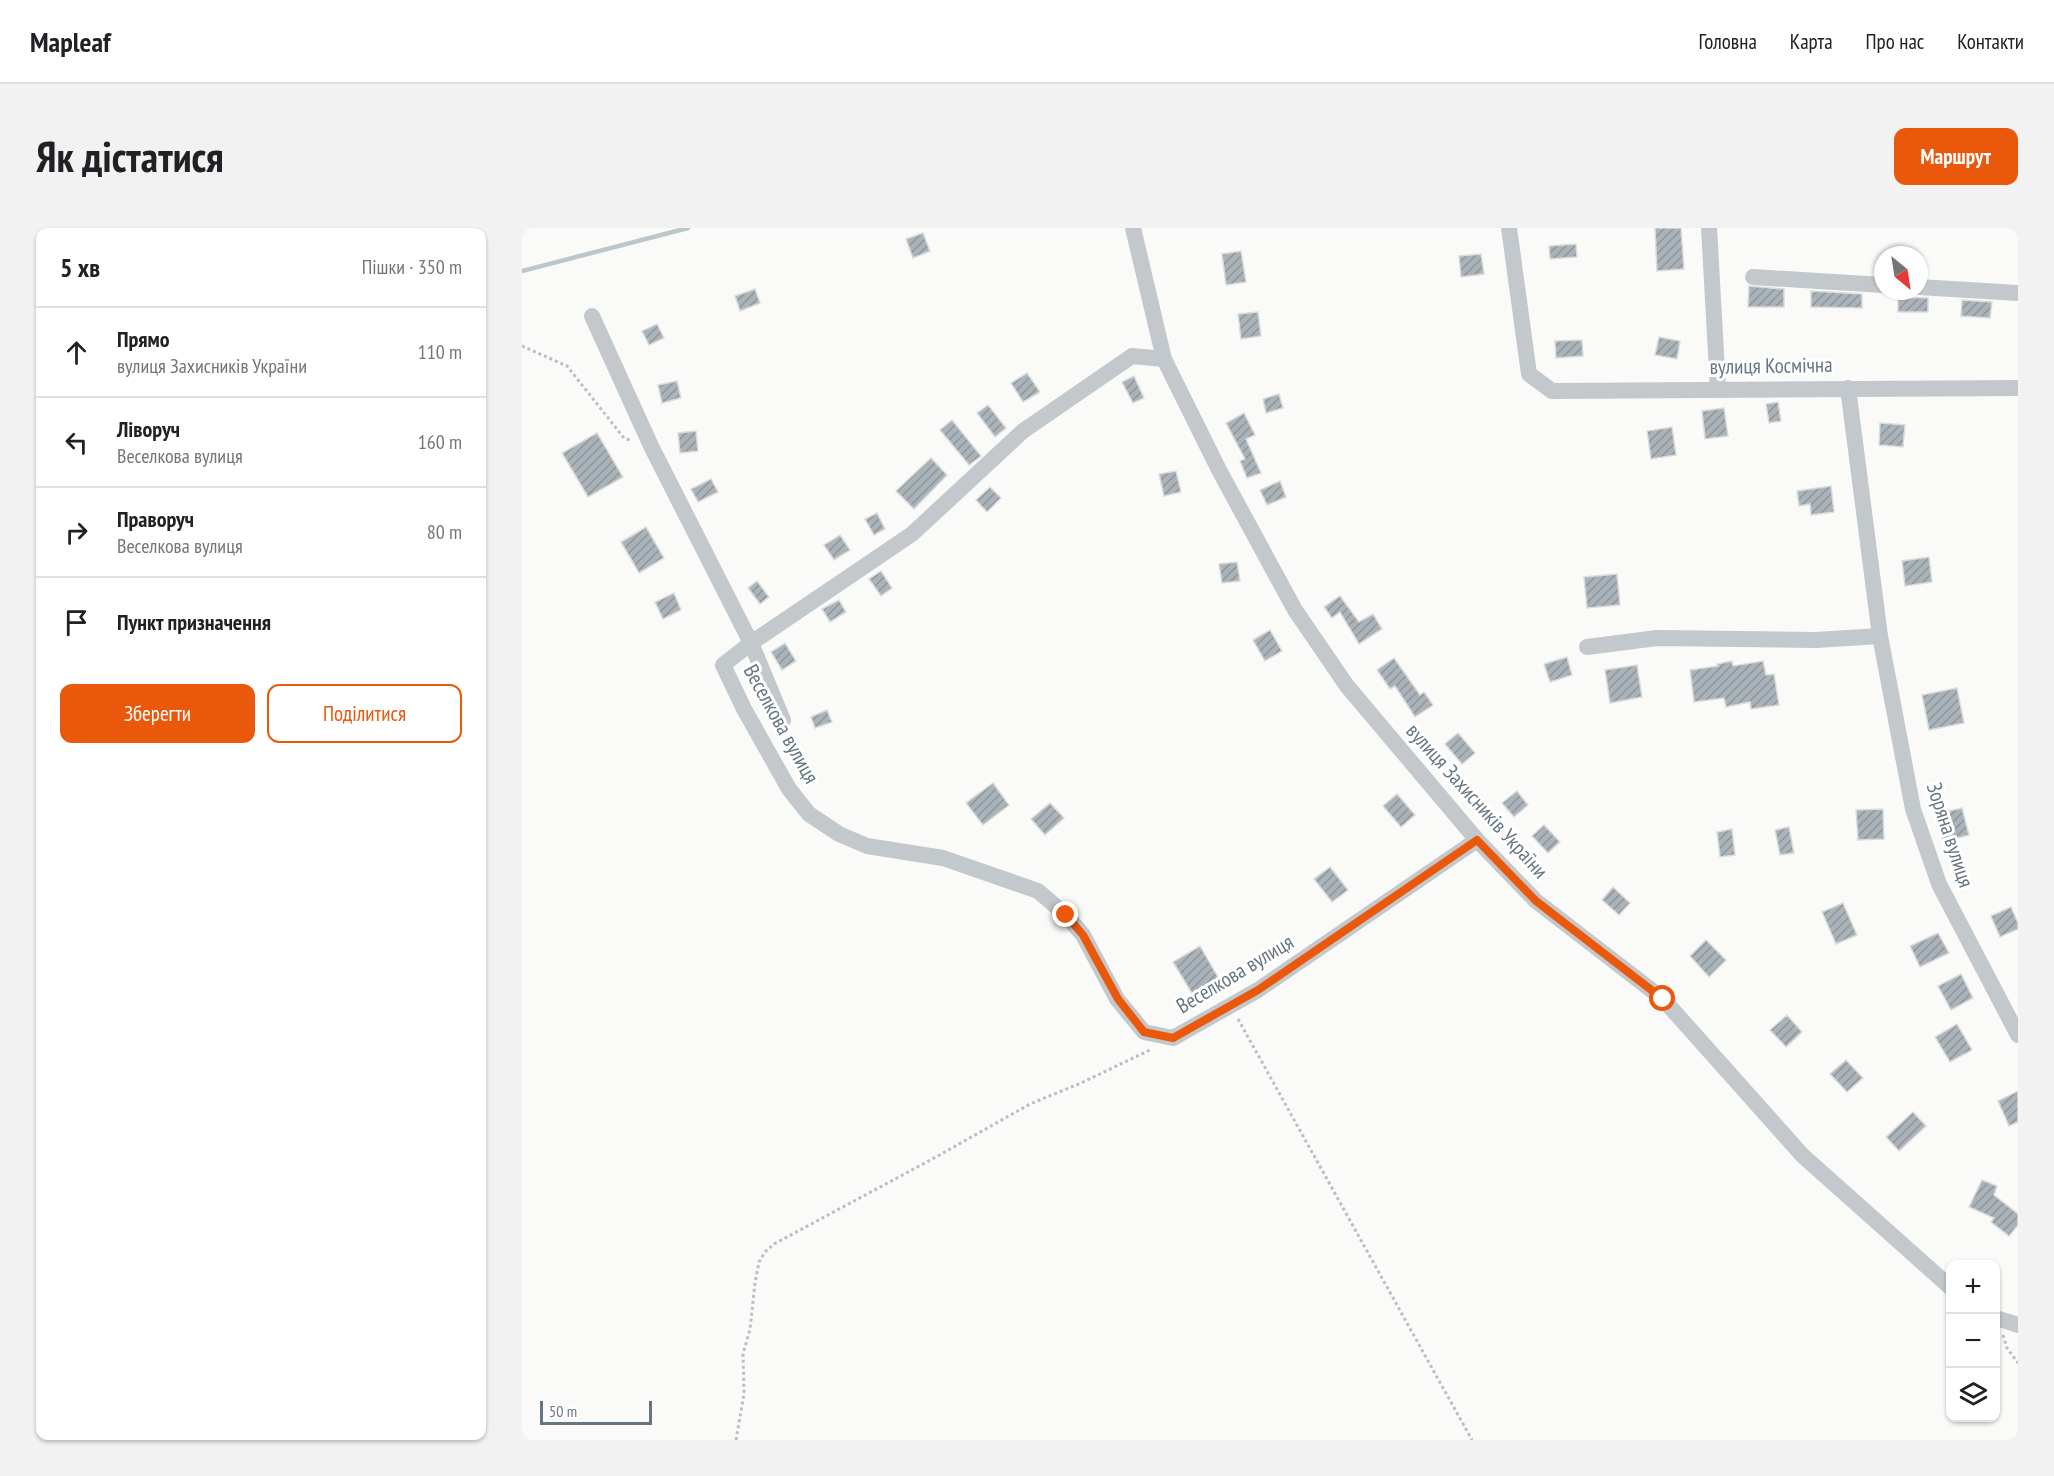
<!DOCTYPE html>
<html lang="uk">
<meta charset="utf-8">
<style>
body{margin:0;font-family:"PT Sans Narrow",sans-serif;background:#f2f2f2;color:#202124}
.controls{position:absolute;right:18px;bottom:18px;display:grid;overflow:hidden;border-radius:12px;box-shadow:0 2px 4px #0004}
.controls button{width:54px;height:54px;display:grid;place-items:center;padding:0;border:0;border-bottom:2px solid #e0e0e0;background:#fff;color:#202124;font:30px sans-serif}
.compass{position:absolute;left:1352px;top:18px;width:54px;height:54px;border-radius:50%;background:#fff;box-shadow:0 2px 4px #0004;rotate:150deg}
.scale{position:absolute;left:18px;bottom:15px;width:112px;box-sizing:border-box;padding-left:6px;border:3px solid #657683;border-top:0;font-size:16px;line-height:21px;white-space:nowrap;color:#657683;-webkit-text-stroke:4px #fff;paint-order:stroke}
.stop{position:absolute;width:18px;height:18px;margin:-14px;border:4px solid #ea580c;border-radius:50%;background:#fff}
.stop.end{background:#ea580c;border-color:#fff;box-shadow:0 2px 6px #0008}
.list{margin:0;padding:0;list-style:none}
h2{display:flex;justify-content:space-between;align-items:center;height:78px;margin:0;padding:0 24px;font-size:26px}
h2 small{font-size:20px;font-weight:400;color:#757577}
.list li{display:grid;grid-template-columns:39px 1fr auto;gap:18px;align-items:center;box-sizing:border-box;height:90px;padding:0 24px;border-top:2px solid #e0e0e0}
.list b{display:block;font-size:22px;white-space:nowrap}
.list p{margin:0;font-size:20px;white-space:nowrap;color:#757577}
.list em{font-size:20px;font-style:normal;color:#757577}
.actions{display:flex;gap:12px;padding:18px 24px}
.actions a{flex:1;padding:14px 0;border:2px solid #ea580c;border-radius:12px;text-align:center;font-size:21px;color:#ea580c}
.actions .main{background:#ea580c;color:#fff}
.icon{flex:none;width:33px;height:33px;fill:none;stroke:currentColor;stroke-width:2;stroke-linecap:round;stroke-linejoin:round}
.map{position:relative;flex:none;width:1496px;height:1212px;overflow:hidden;border-radius:12px}
header{display:flex;align-items:center;gap:36px;box-sizing:border-box;height:84px;padding:0 30px;background:#fff;border-bottom:2px solid #e0e0e0}
header strong{font-size:28px}
nav{display:flex;gap:33px;margin-inline-start:auto;font-size:21px}
.intro{display:flex;align-items:center;justify-content:space-between;box-sizing:border-box;height:144px;padding:0 36px}
h1{margin:0;font-size:42px}
.button{padding:15px 27px;border-radius:12px;background:#ea580c;color:#fff;font-size:21px;font-weight:700}
main{display:flex;gap:36px;padding:0 36px}
aside{flex:1;background:#fff;border-radius:12px;box-shadow:0 2px 4px #0004}
.map>svg:first-child{display:block}
.lines{fill:none;stroke-linecap:round;stroke-linejoin:round}
.stream{stroke:#bbc7cb;stroke-width:4.5}
.building{fill:url(#building-hatch);stroke:#dcdcda;stroke-width:1.5}
.path{stroke:#bbbfc2;stroke-width:3;stroke-dasharray:3 3;stroke-linecap:butt}
.minor{stroke:#c3c8cc;stroke-width:16}
.route{stroke:#ea580c;stroke-width:8}
.labels{text-anchor:middle;stroke-width:6;stroke-linejoin:round;paint-order:stroke}
.street-label{font-size:21px;fill:#657683;stroke:#fff}
</style>
<header>
<strong>Mapleaf</strong>
<nav><a>Головна</a><a>Карта</a><a>Про нас</a><a>Контакти</a></nav>
</header>
<div class="intro"><h1>Як дістатися</h1><a class="button">Маршрут</a></div>
<main>
<aside>
<h2>5 хв<small>Пішки · 350 m</small></h2>
<ul class="list">
<li><svg class="icon" aria-label="ahead" viewBox="0 0 24 24"><path d="M12 20V5M6 11l6-6 6 6"/></svg><div><b>Прямо</b><p>вулиця Захисників України</p></div><em>110 m</em></li>
<li><svg class="icon" aria-label="left" viewBox="0 0 24 24"><path d="M17 20v-9H6M10 6l-5 5 5 5"/></svg><div><b>Ліворуч</b><p>Веселкова вулиця</p></div><em>160 m</em></li>
<li><svg class="icon" aria-label="right" viewBox="0 0 24 24"><path d="M7 20v-9h11M14 6l5 5-5 5"/></svg><div><b>Праворуч</b><p>Веселкова вулиця</p></div><em>80 m</em></li>
<li><svg class="icon" aria-label="arrive" viewBox="0 0 24 24"><path d="M6 21V4h12l-3 4 3 4H6"/></svg><div><b>Пункт призначення</b></div></li>
</ul>
<div class="actions"><a class="main">Зберегти</a><a>Поділитися</a></div>
</aside>
<div class="map">
<svg width="1496" height="1212" viewBox="0 0 1496 1212">
<defs>
<pattern id="building-hatch" width="6" height="6" patternUnits="userSpaceOnUse" patternTransform="scale(1.5)"><rect width="6" height="6" fill="#aab3b9"/><path d="M-1 1l2-2M0 6l6-6M5 7l2-2" fill="none" stroke="#8e969c"/></pattern>
</defs>
<rect width="100%" height="100%" fill="#fafaf8"/>
<g class="lines">
<path class="stream" d="M0 43 166 0"/>
</g>
<g class="building">
<path d="M1133 0H1159L1162 41 1135 43Z"/>
<path d="M401 5 408 23 391 30 384 11Z"/>
<path d="M1054 16 1055 29 1028 31 1027 18Z"/>
<path d="M719 23 724 54 704 57 700 26Z"/>
<path d="M959 26 962 46 939 49 937 28Z"/>
<path d="M1227 58 1262 61V79H1226Z"/>
<path d="M233 61 238 75 218 83 213 68Z"/>
<path d="M1289 63 1340 66V80L1289 79Z"/>
<path d="M1376 69 1406 70V84H1376Z"/>
<path d="M1440 72 1470 74 1468 90 1439 88Z"/>
<path d="M736 84 739 108 719 111 716 86Z"/>
<path d="M135 96 142 110 127 117 120 103Z"/>
<path d="M1137 109 1158 113 1155 131 1133 127Z"/>
<path d="M1060 112 1061 128 1034 130 1033 113Z"/>
<path d="M505 145 518 164 501 174 489 155Z"/>
<path d="M612 148 622 170 611 175 600 154Z"/>
<path d="M155 153 159 170 140 175 136 157Z"/>
<path d="M757 166 761 180 744 185 741 171Z"/>
<path d="M1256 174 1259 193 1247 195 1244 176Z"/>
<path d="M466 177 484 200 473 209 455 185Z"/>
<path d="M1202 180 1206 208 1183 211 1180 183Z"/>
<path d="M722 185 733 207 724 211 739 245 725 250 718 233 723 231 704 195Z"/>
<path d="M430 192 459 228 447 237 418 202Z"/>
<path d="M1358 195 1383 197 1381 219 1357 217Z"/>
<path d="M1150 199 1154 227 1129 231 1125 203Z"/>
<path d="M174 203 176 223 158 225 156 205Z"/>
<path d="M75 205 101 249 66 269 40 225Z"/>
<path d="M409 230 425 247 392 281 374 263Z"/>
<path d="M654 243 659 264 642 268 637 246Z"/>
<path d="M189 251 196 264 176 274 169 261Z"/>
<path d="M758 253 764 269 745 277 738 262Z"/>
<path d="M1309 258 1312 284 1289 287 1288 276 1277 278 1275 263Z"/>
<path d="M468 259 479 270 465 284 454 272Z"/>
<path d="M355 285 363 301 352 307 343 291Z"/>
<path d="M124 299 142 330 117 345 99 314Z"/>
<path d="M318 307 328 322 312 332 302 317Z"/>
<path d="M1407 329 1410 354 1383 358 1380 333Z"/>
<path d="M715 334 718 353 700 355 697 336Z"/>
<path d="M359 343 370 360 359 368 347 351Z"/>
<path d="M1095 346 1098 377 1065 380 1062 349Z"/>
<path d="M235 353 247 369 238 376 226 360Z"/>
<path d="M152 365 159 382 141 391 133 374Z"/>
<path d="M818 368 837 394 851 386 860 401 837 416 818 384 810 390 802 379Z"/>
<path d="M317 372 324 384 308 394 300 381Z"/>
<path d="M748 402 760 423 743 433 731 412Z"/>
<path d="M263 415 274 433 260 442 249 424Z"/>
<path d="M1045 429 1050 447 1028 454 1022 436Z"/>
<path d="M872 430 898 467 902 464 911 477 893 489 873 458 868 461 855 442Z"/>
<path d="M1210 433 1211 438 1241 433 1244 447 1252 446 1257 477 1229 481 1228 474 1204 479 1202 470 1172 474 1168 442 1196 438 1195 436Z"/>
<path d="M1115 437 1120 469 1088 475 1083 442Z"/>
<path d="M1435 460 1442 495 1407 502 1400 467Z"/>
<path d="M305 482 310 494 293 500 289 489Z"/>
<path d="M936 505 953 525 940 536 923 516Z"/>
<path d="M471 555 487 577 461 597 444 575Z"/>
<path d="M995 563 1006 577 992 589 980 575Z"/>
<path d="M875 566 893 587 879 599 861 578Z"/>
<path d="M528 575 542 590 523 607 509 591Z"/>
<path d="M1440 580 1447 607 1421 614 1414 586Z"/>
<path d="M1361 581 1362 611 1336 612 1334 582Z"/>
<path d="M1022 597 1038 614 1026 625 1010 608Z"/>
<path d="M1267 599 1272 625 1258 627 1253 602Z"/>
<path d="M1210 601 1213 627 1198 629 1195 604Z"/>
<path d="M808 639 826 662 810 674 792 651Z"/>
<path d="M1091 659 1108 675 1097 687 1080 672Z"/>
<path d="M1321 675 1335 707 1314 716 1300 684Z"/>
<path d="M1489 679 1496 695V701L1478 709 1469 688Z"/>
<path d="M1416 705 1427 725 1398 739 1388 718Z"/>
<path d="M1184 712 1204 732 1187 749 1168 728Z"/>
<path d="M678 718 697 751 671 767 651 734Z"/>
<path d="M1439 746 1451 770 1429 782 1416 758Z"/>
<path d="M1265 787 1280 804 1264 819 1248 802Z"/>
<path d="M1435 796 1450 822 1428 834 1413 809Z"/>
<path d="M1324 832 1341 850 1325 864 1308 846Z"/>
<path d="M1496 863V894L1487 898 1476 873Z"/>
<path d="M1391 884 1404 898 1377 923 1364 909Z"/>
<path d="M1460 952 1475 958 1472 967 1496 986V997L1487 1008 1469 994 1472 990 1447 979Z"/>
</g>
<g class="lines">
<g class="path">
<path d="M0 118 45 138 102 210 110 213"/>
<path d="M716 791 950 1212"/>
<path d="M1481 1107 1485 1120 1496 1135"/>
<path d="M214 1212 222 1166 221 1126 228 1101 233 1055 237 1034 243 1024 252 1016 414 929 508 876 559 855 628 822"/>
</g>
<g class="minor">
<path d="M611 0 642 131 697 242 773 382 825 458 955 612 1014 673 1141 771 1280 927 1428 1059"/>
<path d="M987 0 1007 146 1030 163 1496 160"/>
<path d="M1187 0 1196 161"/>
<path d="M1231 49 1361 57"/>
<path d="M1397 59 1496 65"/>
<path d="M70 88 129 218 229 415 261 492"/>
<path d="M642 131 610 128 501 203 390 306 229 415 201 437 222 481 267 561 287 586 317 606 345 618 421 630 516 663 544 687 561 707 595 771 622 804 651 810 736 762 955 612"/>
<path d="M1326 160 1358 408 1391 581 1417 656 1496 807"/>
<path d="M1065 419 1135 410 1294 412 1358 408"/>
<path d="M1474 1090 1496 1097"/>
</g>
</g>
<g class="lines">
<path class="route" d="M544 687 561 707 596 771 622 804 651 810 736 762 955 612 1014 673 1141 771"/>
</g>
<g class="labels">
<g class="street-label">
<text transform="translate(1249 138) rotate(-1)" y="7">вулиця Космічна</text>
<text transform="translate(259 496) rotate(61)" y="7">Веселкова вулиця</text>
<text transform="translate(955 573) rotate(48)" y="7">вулиця Захисників України</text>
<text transform="translate(1428 607) rotate(72)" y="7">Зоряна вулиця</text>
<text transform="translate(713 746) rotate(-31)" y="7">Веселкова вулиця</text>
</g>
</g>
</svg>
<div class="controls">
<button>+</button>
<button>−</button>
<button><svg class="icon" aria-label="layers" viewBox="0 0 24 24"><path d="M12 4l9 5-9 5-9-5zM3 14l9 5 9-5"/></svg></button>
</div>
<svg class="compass" viewBox="-18 -18 36 36"><path d="M0-13l5 13h-10z" fill="#e53935"/><path d="M0 13l5-13h-10z" fill="#757577"/></svg>
<div class="scale">50 m</div>
<div class="stop" style="left:1141px;top:771px"></div>
<div class="stop end" style="left:544px;top:687px"></div>
</div>
</main>
